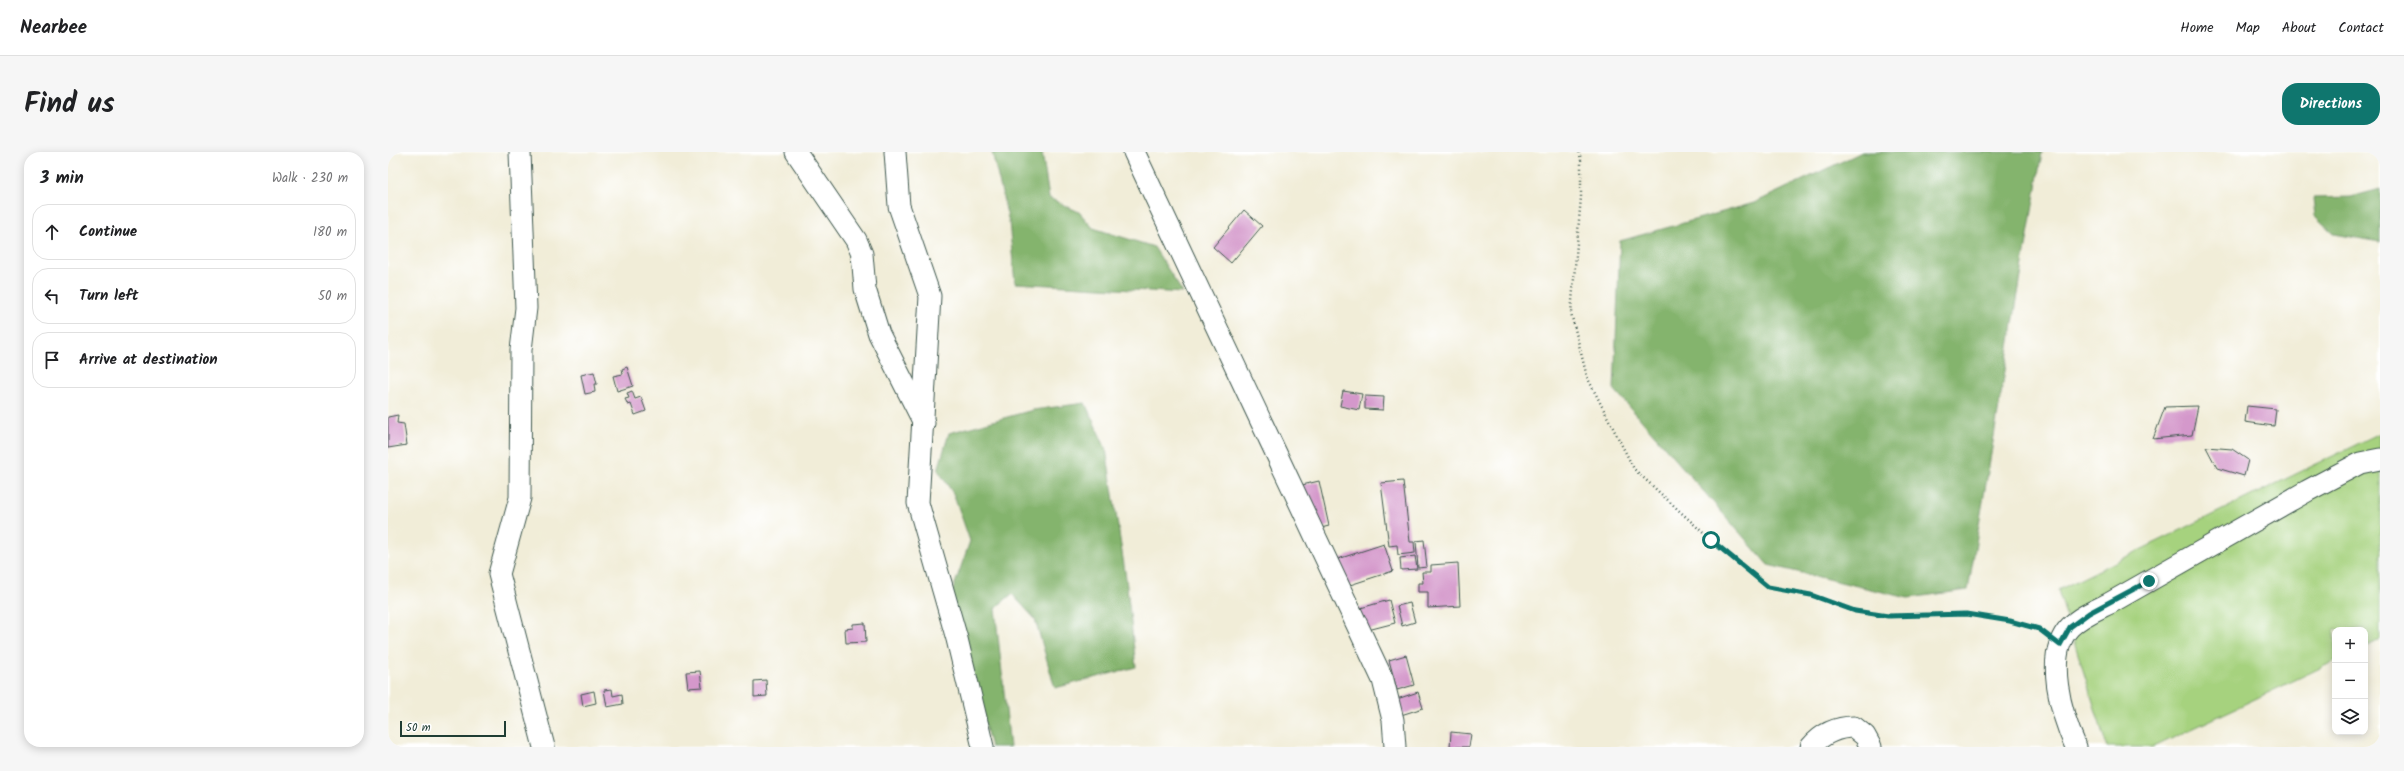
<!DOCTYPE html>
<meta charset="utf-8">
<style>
body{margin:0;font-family:Kalam,sans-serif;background:#f6f6f6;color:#202124}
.controls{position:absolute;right:12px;bottom:12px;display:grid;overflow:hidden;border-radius:8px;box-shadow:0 2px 10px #0003}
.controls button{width:36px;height:36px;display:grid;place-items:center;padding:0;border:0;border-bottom:1px solid #e0e0e0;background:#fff;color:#202124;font:20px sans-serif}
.scale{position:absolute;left:12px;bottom:10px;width:106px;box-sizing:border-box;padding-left:4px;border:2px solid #1f3d34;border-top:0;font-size:11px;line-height:14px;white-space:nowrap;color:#1f3d34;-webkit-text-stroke:3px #fff;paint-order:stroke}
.stop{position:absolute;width:12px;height:12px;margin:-9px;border:3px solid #0f766e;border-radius:50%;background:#fff}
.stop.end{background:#0f766e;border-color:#fff;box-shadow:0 1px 4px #0008}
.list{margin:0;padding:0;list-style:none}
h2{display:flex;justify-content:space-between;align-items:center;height:52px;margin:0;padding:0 16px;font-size:17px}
h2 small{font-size:13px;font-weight:400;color:#757577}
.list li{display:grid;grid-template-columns:26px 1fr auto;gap:12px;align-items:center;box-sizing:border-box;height:56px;margin:0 8px 8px;padding:0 8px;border:1px solid #e0e0e0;border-radius:16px}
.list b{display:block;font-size:15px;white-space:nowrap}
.list em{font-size:13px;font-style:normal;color:#757577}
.icon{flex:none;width:22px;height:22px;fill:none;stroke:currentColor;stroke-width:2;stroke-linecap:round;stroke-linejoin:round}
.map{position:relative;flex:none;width:1992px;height:595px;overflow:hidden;border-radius:16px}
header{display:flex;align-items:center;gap:24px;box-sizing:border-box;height:56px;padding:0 20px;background:#fff;border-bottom:1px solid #e0e0e0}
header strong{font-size:19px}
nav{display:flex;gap:22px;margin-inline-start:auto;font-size:14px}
.intro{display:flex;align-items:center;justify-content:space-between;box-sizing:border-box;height:96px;padding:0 24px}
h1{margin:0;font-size:28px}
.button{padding:10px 18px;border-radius:16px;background:#0f766e;color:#fff;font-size:14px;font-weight:700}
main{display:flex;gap:24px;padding:0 24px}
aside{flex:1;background:#fff;border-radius:16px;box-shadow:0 2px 10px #0003}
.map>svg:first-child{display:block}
.green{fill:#a6d27e;stroke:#628859}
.forest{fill:#84b46d;stroke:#527850}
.building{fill:#d498cb}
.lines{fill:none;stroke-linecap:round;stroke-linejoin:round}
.minor-casing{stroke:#3e574d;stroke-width:23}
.path{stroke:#3e574d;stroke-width:2.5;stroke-dasharray:1 3;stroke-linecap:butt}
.minor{stroke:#fff;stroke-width:21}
.route{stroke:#0f766e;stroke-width:5}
</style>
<header>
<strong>Nearbee</strong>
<nav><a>Home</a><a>Map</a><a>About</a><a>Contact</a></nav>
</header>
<div class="intro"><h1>Find us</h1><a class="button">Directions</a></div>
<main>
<aside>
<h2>3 min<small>Walk · 230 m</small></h2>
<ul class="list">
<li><svg class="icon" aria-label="ahead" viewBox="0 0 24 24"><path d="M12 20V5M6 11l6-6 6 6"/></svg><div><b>Continue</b></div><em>180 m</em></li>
<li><svg class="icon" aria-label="left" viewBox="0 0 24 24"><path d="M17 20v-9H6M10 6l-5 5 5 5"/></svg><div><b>Turn left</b></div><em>50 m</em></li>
<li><svg class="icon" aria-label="arrive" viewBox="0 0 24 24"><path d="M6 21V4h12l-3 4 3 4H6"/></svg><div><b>Arrive at destination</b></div></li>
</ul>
</aside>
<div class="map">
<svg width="1992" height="595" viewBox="0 0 1992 595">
<rect width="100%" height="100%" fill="#fff"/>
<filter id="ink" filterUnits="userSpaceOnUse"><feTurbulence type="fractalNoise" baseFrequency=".025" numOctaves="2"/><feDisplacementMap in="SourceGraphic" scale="8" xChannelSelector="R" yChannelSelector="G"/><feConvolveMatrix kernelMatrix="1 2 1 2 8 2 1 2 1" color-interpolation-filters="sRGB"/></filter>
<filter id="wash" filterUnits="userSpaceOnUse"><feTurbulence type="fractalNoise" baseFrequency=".012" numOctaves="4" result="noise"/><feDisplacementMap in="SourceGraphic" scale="16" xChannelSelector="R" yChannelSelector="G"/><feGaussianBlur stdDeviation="0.9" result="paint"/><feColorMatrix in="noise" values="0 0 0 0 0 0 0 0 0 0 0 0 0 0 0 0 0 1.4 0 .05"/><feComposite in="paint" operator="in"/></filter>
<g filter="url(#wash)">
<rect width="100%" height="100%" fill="#f1edd8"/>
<path class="green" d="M1992 281V488L1977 495V478H1947V509L1766 595H1719L1670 438Z"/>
<g class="forest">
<path d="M604 0H654L661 46 691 60 705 76 766 95 795 141 627 131 621 70Z"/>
<path d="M1474 0H1654L1580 438 1520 446 1380 413 1226 237 1232 89 1366 51Z"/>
<path d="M1992 37V90L1946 82 1927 64 1925 46 1963 45Z"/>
<path d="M697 251 718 297 738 426 748 515 667 536 647 467 624 442 607 456 622 595H603L563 443 582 389 566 343 550 318 561 281 645 258Z"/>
</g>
<g id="blocks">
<g class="building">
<path d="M856 58 874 74 843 111 825 95Z"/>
<path d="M239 215 245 234 229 239 225 224 235 222 234 217Z"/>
<path d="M206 220 209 232H206L207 240 197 242 193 223Z"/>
<path d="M244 239 247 247 253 245 258 259 247 263 243 252 240 253 237 247 241 246 239 241Z"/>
<path d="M955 239 974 242 971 258 952 254Z"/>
<path d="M977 244 996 245 995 258 977 257Z"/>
<path d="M1810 254 1804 283 1765 287 1777 255Z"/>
<path d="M1859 254 1888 257 1886 274 1857 270Z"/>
<path d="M10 263 9 271 16 272 19 293 0 296V265Z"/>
<path d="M1818 295 1844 297 1860 308 1856 324 1829 316Z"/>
<path d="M931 329 941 374 925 378 914 333Z"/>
<path d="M1015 329 1022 390H1026L1027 401 1010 403 1009 393 1001 394 993 331Z"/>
<path d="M1036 388 1039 415 1030 416 1028 389Z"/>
<path d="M996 392 1005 419 959 434 950 407Z"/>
<path d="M1027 404 1029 417 1013 418 1012 406Z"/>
<path d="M1070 411 1072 454 1040 456V440H1030V431H1035L1034 420H1043V413Z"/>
<path d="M1001 448 1007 471 980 478 969 457Z"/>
<path d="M1022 451 1027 470 1014 474 1009 454Z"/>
<path d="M477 471 478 490 458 491 457 477 465 476V472Z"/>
<path d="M1018 503 1026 533 1009 538 1001 508Z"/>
<path d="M312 519 314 535 300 536 298 520Z"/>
<path d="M378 528 379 544 366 545V529Z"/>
<path d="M224 537 225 544 234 542 235 552 219 555 216 538Z"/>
<path d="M206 539 208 551 195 554 193 542Z"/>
<path d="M1030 540 1035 556 1013 563 1009 547Z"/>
<path d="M1063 580 1083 582 1081 595H1062Z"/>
</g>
</g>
</g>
<g filter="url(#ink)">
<use href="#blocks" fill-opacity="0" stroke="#3e574d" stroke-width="1"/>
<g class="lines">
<g class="minor-casing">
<g id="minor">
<path d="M132 0 138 156 133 198 132 346 111 422 156 595"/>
<path d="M408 0 468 88 474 102 477 137 491 182 536 271"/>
<path d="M507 0 511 54 542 144 530 351 569 487 595 595"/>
<path d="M746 0 995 528 1005 568 1007 595"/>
<path d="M1423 595C1434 582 1448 575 1466 575L1477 584 1483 595"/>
<path d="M1688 595C1674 564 1655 503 1682 475 1693 464 1708 458 1722 451L1919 339 1972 311 1992 307"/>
</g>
</g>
<path class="path" d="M1191 0 1193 7V45L1183 161 1199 225 1246 317 1323 388 1380 435 1423 443 1467 459 1501 464 1579 462 1622 469 1651 477 1658 482"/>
<use href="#minor" class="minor"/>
</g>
</g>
<g class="lines" filter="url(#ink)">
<path class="route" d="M1323 388 1380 435 1423 443 1467 459 1500 464 1579 462 1622 469 1651 477 1672 493 1682 475 1701 461 1761 429"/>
</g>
</svg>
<div class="controls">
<button>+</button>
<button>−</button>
<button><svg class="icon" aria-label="layers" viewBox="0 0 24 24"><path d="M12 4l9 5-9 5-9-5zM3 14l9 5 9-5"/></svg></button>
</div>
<div class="scale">50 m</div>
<div class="stop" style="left:1323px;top:388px"></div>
<div class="stop end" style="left:1761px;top:429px"></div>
</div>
</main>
